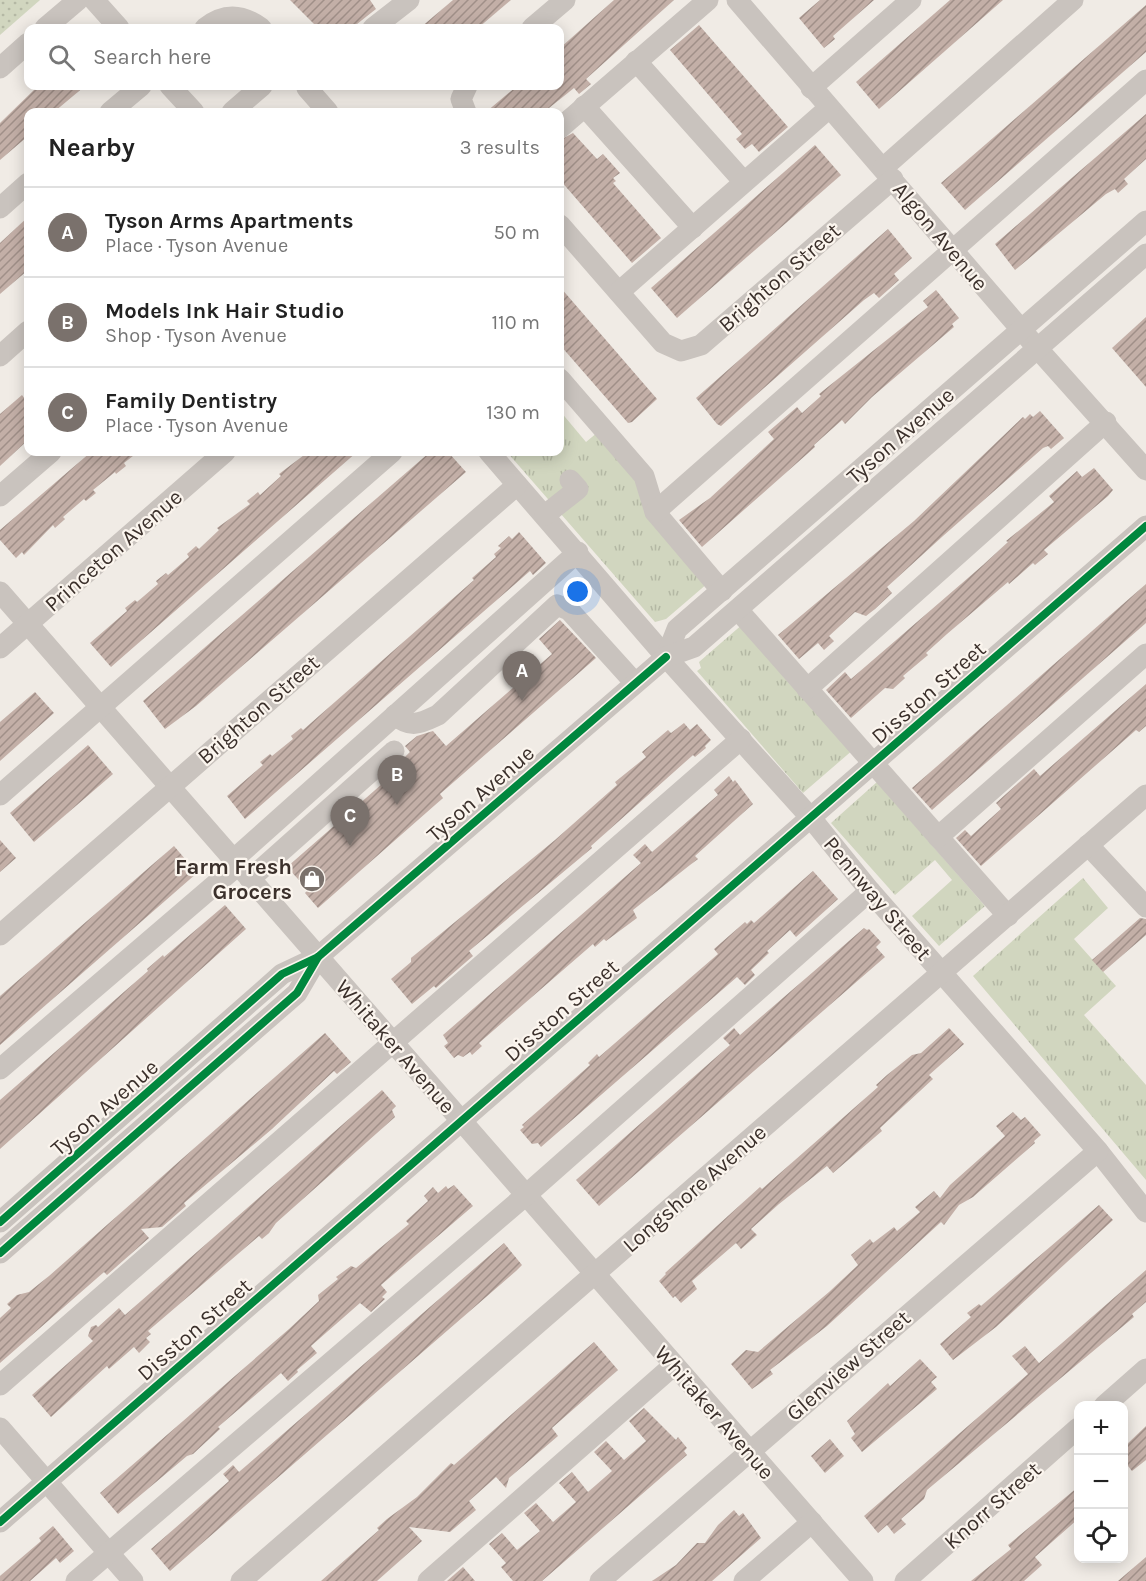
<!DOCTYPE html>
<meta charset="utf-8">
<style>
body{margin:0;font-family:Karla,sans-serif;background:#f6f6f6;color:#222}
.controls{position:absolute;right:18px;bottom:18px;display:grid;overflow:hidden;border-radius:12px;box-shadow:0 3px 15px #0003}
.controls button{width:54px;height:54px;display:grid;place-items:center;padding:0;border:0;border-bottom:2px solid #e0e0e0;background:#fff;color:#222;font:30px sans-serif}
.you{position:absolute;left:578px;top:592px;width:21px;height:21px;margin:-15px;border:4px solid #fff;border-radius:50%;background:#1a73e8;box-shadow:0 0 0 9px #1a73e833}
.badge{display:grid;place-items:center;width:39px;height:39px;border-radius:50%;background:#7a716c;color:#fff;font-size:20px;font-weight:700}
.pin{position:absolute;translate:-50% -50px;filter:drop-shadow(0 2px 3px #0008)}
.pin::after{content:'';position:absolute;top:32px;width:21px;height:18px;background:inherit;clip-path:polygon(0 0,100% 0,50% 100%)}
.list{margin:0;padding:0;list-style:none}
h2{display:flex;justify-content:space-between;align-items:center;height:78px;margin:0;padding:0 24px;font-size:26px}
h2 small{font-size:20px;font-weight:400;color:#767676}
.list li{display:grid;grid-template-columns:39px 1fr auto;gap:18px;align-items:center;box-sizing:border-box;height:90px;padding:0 24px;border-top:2px solid #e0e0e0}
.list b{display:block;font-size:22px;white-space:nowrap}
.list p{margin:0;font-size:20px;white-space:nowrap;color:#767676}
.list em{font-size:20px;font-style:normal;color:#767676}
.icon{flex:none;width:33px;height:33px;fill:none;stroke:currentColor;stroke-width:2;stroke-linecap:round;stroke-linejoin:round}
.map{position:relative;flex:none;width:1146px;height:1581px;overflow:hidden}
.search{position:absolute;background:#fff;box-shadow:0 3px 15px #0003;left:24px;top:24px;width:540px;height:66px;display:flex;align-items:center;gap:15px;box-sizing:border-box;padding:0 21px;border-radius:12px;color:#767676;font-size:22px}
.panel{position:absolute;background:#fff;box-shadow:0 3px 15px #0003;left:24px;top:108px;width:540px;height:348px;border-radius:12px}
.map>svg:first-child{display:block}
.grass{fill:url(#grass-tufts)}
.park{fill:url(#park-dots)}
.building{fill:url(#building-hatch)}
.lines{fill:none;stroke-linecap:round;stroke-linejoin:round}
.minor{stroke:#c9c3be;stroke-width:21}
.cycleway-casing{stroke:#fbf5ee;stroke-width:11}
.cycleway{stroke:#00873e;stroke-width:8}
.labels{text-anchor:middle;stroke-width:4.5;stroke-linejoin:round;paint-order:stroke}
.street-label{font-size:22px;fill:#3b302b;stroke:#fbf5ee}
.poi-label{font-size:22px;font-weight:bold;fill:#3b302b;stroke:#fbf5ee;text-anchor:end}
</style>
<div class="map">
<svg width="1146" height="1581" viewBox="0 0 1146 1581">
<defs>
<pattern id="grass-tufts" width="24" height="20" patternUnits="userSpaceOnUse" patternTransform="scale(1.5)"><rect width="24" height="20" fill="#d1d6bf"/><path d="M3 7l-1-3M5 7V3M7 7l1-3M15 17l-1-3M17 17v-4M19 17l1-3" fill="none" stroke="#b4b8a4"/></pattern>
<pattern id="park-dots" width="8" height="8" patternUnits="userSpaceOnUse" patternTransform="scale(1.5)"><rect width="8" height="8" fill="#d1d6bf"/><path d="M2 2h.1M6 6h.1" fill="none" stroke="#b4b8a4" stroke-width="1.8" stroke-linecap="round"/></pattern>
<pattern id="building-hatch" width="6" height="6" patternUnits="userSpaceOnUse" patternTransform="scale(1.5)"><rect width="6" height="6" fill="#c3afa7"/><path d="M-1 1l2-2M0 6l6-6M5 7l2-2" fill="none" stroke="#a08f88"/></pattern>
</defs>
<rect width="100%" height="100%" fill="#f0ebe5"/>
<g class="grass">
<path d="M560 411 586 442 598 432 636 475 708 583 666 619 655 622 507 452H560Z"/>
<path d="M744 623 854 749 803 793 697 671 701 668 699 662Z"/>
<path d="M877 782 985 906 939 946 912 916 952 880 935 860 895 895 831 823Z"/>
<path d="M1083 878 1108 908 1074 939 1116 986 1084 1015 1146 1085V1180L973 976Z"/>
</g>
<path class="park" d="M0 0H40L0 35Z"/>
<g class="building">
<path d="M290 0H370L376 9 352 28H318Z"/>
<path d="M453 0H511L478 28H420Z"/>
<path d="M614 0H674L586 79 591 84 579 94 574 88 544 112H486L517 86H560V48Z"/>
<path d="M820 0H874L833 36 835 39 824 48 799 18Z"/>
<path d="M950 0H1003L879 109 856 82Z"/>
<path d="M1146 5V52L965 210 941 183Z"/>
<path d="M699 25 788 127 759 152 752 144 745 149 736 139 742 134 670 50Z"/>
<path d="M38 86H85L54 112H28V136L0 160V123Z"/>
<path d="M1146 114V159L1124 179 1128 184 1118 193 1115 189 1106 194 1015 270 995 244Z"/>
<path d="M573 133 597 159 603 154 620 173 613 178 616 181 613 183 661 238 632 263 560 180V140Z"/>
<path d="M815 145 841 175 677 318 651 288Z"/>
<path d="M28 217V270L0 294V243Z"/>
<path d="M888 229 912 258 894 274 899 280 879 298 874 293 864 300 721 426 717 424 696 398Z"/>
<path d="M560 287 657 399 632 422 628 423 560 345 564 342 560 337Z"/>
<path d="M936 290 959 318 952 324 954 327 872 397 845 424 842 420 814 445 815 447 702 547 679 520 710 498 774 439 768 432 797 407 802 413 821 396 819 394 928 307 923 301Z"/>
<path d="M1146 317V387L1112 348Z"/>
<path d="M22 395 28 403V440L0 466V414Z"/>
<path d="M1040 411 1064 438 1051 449 1048 446 1043 448 943 536 887 587 892 593 875 609 866 616 855 612 829 636 834 641 824 650 818 643 799 659 778 635 914 521 1023 417 1025 419 1030 414 1033 417Z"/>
<path d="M91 452H138L124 463 126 466 116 474 115 472 93 490 96 493 86 501 84 499 63 517 65 519 55 528 53 525 24 555 22 552 16 558 0 540V530Z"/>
<path d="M308 452H357L111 667 90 643 127 611 125 608 135 600 137 602 158 584 156 581 166 573 168 575 189 557 187 554 196 546 199 549 219 530 217 528 250 504 247 501 258 492 260 495 281 476 279 474Z"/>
<path d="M430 452H448L466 472 196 706 165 729 143 701Z"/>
<path d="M1094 468 1113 490 1108 496 1044 550 1048 554 1035 565 1033 563 1009 584 1008 582 947 634 926 653 928 655 903 676 905 678 893 689 885 688 851 718 826 690 845 672 851 679 983 565 1008 542 1006 541 1054 502 1049 496 1077 471 1082 477Z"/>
<path d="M519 532 546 563 533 575 530 571 245 819 227 796 263 765 260 762 270 754 272 756 293 739 291 736 301 728 303 730 474 580 472 578 496 557 494 554 501 548 498 546 509 536 512 539Z"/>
<path d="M1146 584V623L932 810 912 788Z"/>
<path d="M560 620 596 658 440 794 443 798 318 908 305 893 308 890 287 867 398 770 395 767 410 752 405 746 417 736 433 731 446 746 552 654 539 639Z"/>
<path d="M1146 684V726L1139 732 1136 730 981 866 956 838 965 830 971 836 1001 809 996 803 1034 769 1040 776Z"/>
<path d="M35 692 54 713 0 761V722Z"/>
<path d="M684 723 690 730 697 724 711 740 705 746 706 748 695 757 693 755 591 846 592 848 469 951 473 956 436 988 434 986 412 1004 391 979 411 962V958L555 840 617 785 615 782 646 757 642 752 668 730 671 733Z"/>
<path d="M88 745 113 774 34 842 10 813Z"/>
<path d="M729 776 733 782 735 780 753 804 695 856 698 859 690 865 633 910 637 918 606 941 604 939 595 947 593 944 479 1043 482 1046 472 1055 470 1052 463 1057 458 1055 454 1058 444 1046 448 1043 443 1035 641 863 633 855 645 844 652 852 718 795 714 790Z"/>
<path d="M0 840 16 858 0 872Z"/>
<path d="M174 846 197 873 0 1045V996Z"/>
<path d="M813 871 838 899 796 937 790 930 767 951 769 953 751 970 755 975 745 985 737 977 541 1147 538 1143 532 1144 520 1130 524 1127 522 1125 590 1065 588 1063 597 1054 599 1057 622 1037 718 954 714 949 745 922 747 924 751 920 754 923Z"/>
<path d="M225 905 246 929 0 1149V1100L148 971 147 969 163 955 164 957Z"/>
<path d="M1140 918 1146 919V935L1103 972 1092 960Z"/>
<path d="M864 928 867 930 869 929 881 942 876 947 885 957 599 1206 576 1180 730 1045 723 1038 734 1028 740 1035Z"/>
<path d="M949 1028 964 1044 929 1075 933 1079 880 1128 882 1131 833 1173 827 1166 779 1204 751 1229 757 1235 741 1249 736 1243 692 1281 697 1289 681 1303 675 1296 673 1298 659 1281 666 1274 665 1273 760 1187 762 1189 878 1087 876 1085 887 1075 912 1055 921 1053Z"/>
<path d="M325 1033 351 1062 337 1074 334 1071 272 1129 184 1203 186 1206 162 1227 141 1229 149 1238 107 1275 104 1272 0 1363V1318L11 1308 7 1304 17 1295 29 1292 49 1276Z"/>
<path d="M382 1090 396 1106 392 1110 395 1117 276 1223 269 1233 262 1239 259 1236 148 1331 151 1334 146 1338 150 1342 139 1353 134 1347 109 1369 107 1366 51 1417 32 1395 93 1341 88 1336 91 1327 96 1325 98 1327 119 1308 125 1315Z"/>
<path d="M1013 1112 1021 1120 1025 1117 1041 1135 1034 1141 1035 1143 973 1197 959 1205 944 1225 941 1222 827 1326 770 1370 773 1374 752 1389 731 1364 746 1350 758 1352 829 1292 858 1265 851 1255 870 1239 873 1243 894 1227 897 1231 920 1212 915 1207 934 1191 940 1198 950 1185 1005 1136 996 1126Z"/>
<path d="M454 1185 473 1206 381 1285 387 1292 382 1297 385 1299 371 1312 360 1303 311 1346 317 1353 297 1370 298 1372 288 1381 281 1373 218 1427 220 1429 193 1454 187 1456 118 1514 100 1493 289 1329 319 1301 318 1295 338 1279 336 1277 351 1266 356 1268 409 1224 406 1221 428 1201 424 1196 433 1187 438 1193 446 1186 448 1189Z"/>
<path d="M1099 1205 1113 1220 996 1327 953 1360 940 1344 971 1317 967 1313 979 1304 981 1306Z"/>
<path d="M504 1243 522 1265 516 1271 170 1571 151 1549 229 1481 223 1474 233 1465 239 1472Z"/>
<path d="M1146 1270V1302L1132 1314 1134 1317 927 1490 924 1499 901 1519 906 1524 894 1534 887 1525 878 1533 864 1516 1028 1374 1012 1356 1025 1346 1039 1363Z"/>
<path d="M594 1342 618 1370 552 1428 558 1436 509 1478 506 1488 496 1477 469 1501 476 1510 450 1532 409 1527 422 1541 377 1581H321L379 1530 377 1528 387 1519 417 1497 451 1463 454 1465Z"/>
<path d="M920 1359 937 1377 931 1382 937 1389 862 1452 851 1438 855 1434 847 1421 888 1383 890 1386Z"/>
<path d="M644 1408 676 1440 678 1437 687 1448 684 1451 687 1455 542 1581H513L501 1567 506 1563 489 1544 502 1533 517 1550 540 1531 524 1513 536 1503 553 1522 576 1502 559 1483 572 1472 588 1492 612 1471 594 1452 606 1441 624 1460 646 1441 629 1421Z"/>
<path d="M1146 1426V1460L1132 1471 1124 1461V1447Z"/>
<path d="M830 1439 844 1456 825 1473 811 1456Z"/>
<path d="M1078 1487V1519L1035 1557 1042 1565 1024 1581H971L1011 1549 1008 1545Z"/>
<path d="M734 1510 739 1516 743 1513 761 1538 712 1581H652L676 1565 697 1543H705L718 1525Z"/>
<path d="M53 1526 74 1551 60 1563 56 1558 30 1581H0V1576L41 1541 39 1538Z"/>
<path d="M1146 1557V1581H1118Z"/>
<path d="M463 1567 475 1581H447Z"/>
</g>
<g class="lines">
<g class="minor">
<path d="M94 0 119 28"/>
<path d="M737 0 1038 349 1146 470"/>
<path d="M45 28 78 0"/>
<path d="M205 28C224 13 242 14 261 28"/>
<path d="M373 28 409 0"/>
<path d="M532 28 565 0"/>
<path d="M636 61 744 182"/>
<path d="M0 68 28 43"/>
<path d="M170 86 194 112"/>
<path d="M308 86 307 88 328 112"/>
<path d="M811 88 911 0"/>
<path d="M584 106 693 228"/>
<path d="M110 112 141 86"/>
<path d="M232 112 262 86"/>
<path d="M466 112 461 99 467 86"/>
<path d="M560 128 708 0"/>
<path d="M883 168 1073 0"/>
<path d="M0 208 28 183"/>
<path d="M560 225 663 343 681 351 701 345 893 179"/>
<path d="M619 292 829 108"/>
<path d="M0 356 28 331"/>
<path d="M560 379 644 476 655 512 722 591"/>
<path d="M489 452 666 657 811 818 870 891 1098 1151 1146 1212"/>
<path d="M0 496 51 452"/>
<path d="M655 512 1146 80"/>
<path d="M545 515 578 489 570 480"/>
<path d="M0 592 863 1581"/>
<path d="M738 610 1008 916"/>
<path d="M0 648 225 452"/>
<path d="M666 657 677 629 1146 221"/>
<path d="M807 689 1106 422"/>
<path d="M395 715C411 729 421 723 438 715L557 605 569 610 635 683"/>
<path d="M0 795 392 452"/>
<path d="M938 837 1146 654"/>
<path d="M1088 845 1146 907"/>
<path d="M233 860 578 552"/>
<path d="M250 879 394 751"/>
<path d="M0 935 517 485"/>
<path d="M0 1069 238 865"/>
<path d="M0 1222 282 974 318 957 666 657 694 647 1146 254"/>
<path d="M0 1253 297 993 318 957"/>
<path d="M0 1385 741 739"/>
<path d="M1104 1406 1146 1369"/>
<path d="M0 1428 133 1581"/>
<path d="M0 1522 1146 526"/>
<path d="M76 1581 526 1195 870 891"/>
<path d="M241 1581 1146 795"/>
<path d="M428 1581 674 1365"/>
<path d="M600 1581 1098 1151"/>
<path d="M744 1581 812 1522"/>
<path d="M905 1581 1078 1428"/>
</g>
<g class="cycleway-casing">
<g id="cycleway">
<path d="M0 1222 282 974 318 957 666 657"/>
<path d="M0 1253 297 993 318 957"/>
<path d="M0 1522 1146 526"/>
</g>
</g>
<use href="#cycleway" class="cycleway"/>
</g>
<defs>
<g id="shop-disc" transform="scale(1.35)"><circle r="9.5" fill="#7a716c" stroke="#fbf5ee"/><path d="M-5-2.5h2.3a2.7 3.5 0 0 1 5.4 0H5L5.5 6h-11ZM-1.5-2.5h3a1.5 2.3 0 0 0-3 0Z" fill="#fff"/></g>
</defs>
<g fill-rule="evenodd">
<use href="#shop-disc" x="312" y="879"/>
</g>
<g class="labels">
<g class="street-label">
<text transform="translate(941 236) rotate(50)" y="8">Algon Avenue</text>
<text transform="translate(779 277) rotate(-41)" y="8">Brighton Street</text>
<text transform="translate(900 435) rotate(-41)" y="8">Tyson Avenue</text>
<text transform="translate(113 550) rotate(-41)" y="8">Princeton Avenue</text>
<text transform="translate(928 692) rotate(-41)" y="8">Disston Street</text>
<text transform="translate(258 709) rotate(-41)" y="8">Brighton Street</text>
<text transform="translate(480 793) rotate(-41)" y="8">Tyson Avenue</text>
<text transform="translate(878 898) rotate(50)" y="8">Pennway Street</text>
<text transform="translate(561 1010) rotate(-41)" y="8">Disston Street</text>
<text transform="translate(396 1046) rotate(49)" y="8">Whitaker Avenue</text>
<text transform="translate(104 1107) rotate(-41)" y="8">Tyson Avenue</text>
<text transform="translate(694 1188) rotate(-41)" y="8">Longshore Avenue</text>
<text transform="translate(194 1329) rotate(-41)" y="8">Disston Street</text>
<text transform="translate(848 1365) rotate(-41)" y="8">Glenview Street</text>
<text transform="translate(715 1412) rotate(49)" y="8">Whitaker Avenue</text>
<text transform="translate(992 1505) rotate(-41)" y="8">Knorr Street</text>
</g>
<g class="poi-label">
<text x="292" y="874">Farm Fresh<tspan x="292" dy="25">Grocers</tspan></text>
</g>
</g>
</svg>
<div class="controls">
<button>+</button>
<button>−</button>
<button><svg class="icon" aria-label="locate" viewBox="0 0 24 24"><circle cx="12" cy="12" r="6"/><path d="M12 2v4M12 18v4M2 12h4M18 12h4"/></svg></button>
</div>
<div class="you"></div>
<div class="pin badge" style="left:522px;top:701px">A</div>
<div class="pin badge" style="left:397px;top:805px">B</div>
<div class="pin badge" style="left:350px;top:846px">C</div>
<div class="search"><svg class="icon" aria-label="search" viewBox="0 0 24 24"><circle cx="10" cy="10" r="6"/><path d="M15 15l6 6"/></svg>Search here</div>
<section class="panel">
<h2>Nearby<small>3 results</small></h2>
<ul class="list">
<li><span class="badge">A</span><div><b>Tyson Arms Apartments</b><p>Place · Tyson Avenue</p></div><em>50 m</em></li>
<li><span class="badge">B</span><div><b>Models Ink Hair Studio</b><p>Shop · Tyson Avenue</p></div><em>110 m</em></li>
<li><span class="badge">C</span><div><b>Family Dentistry</b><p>Place · Tyson Avenue</p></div><em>130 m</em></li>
</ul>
</section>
</div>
